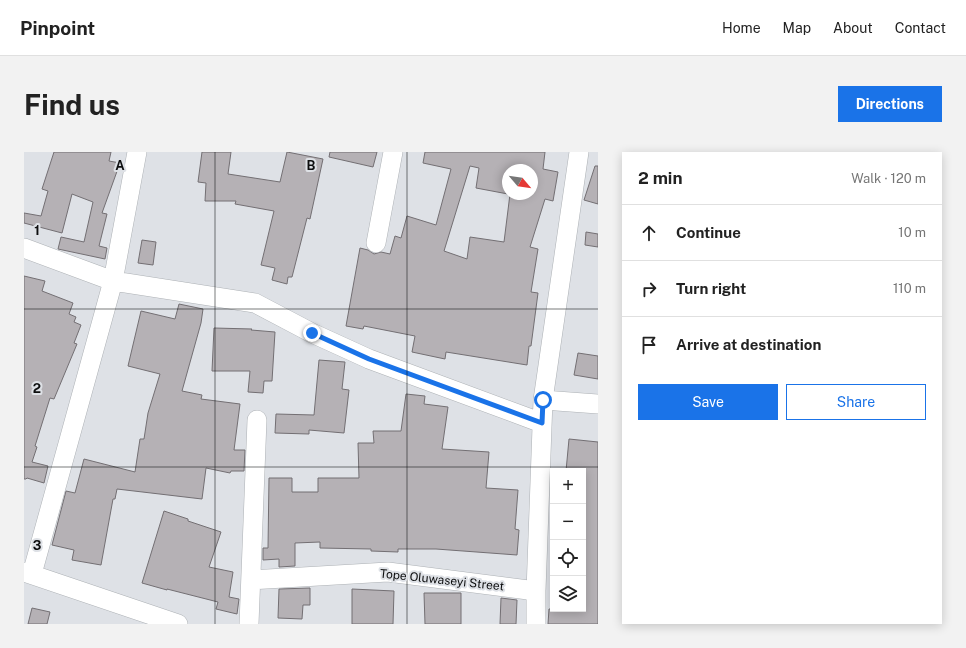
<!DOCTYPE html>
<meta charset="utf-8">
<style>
:root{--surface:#fff;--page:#f2f2f2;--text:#222;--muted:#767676;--line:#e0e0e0;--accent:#1a73e8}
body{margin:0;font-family:"Public Sans",sans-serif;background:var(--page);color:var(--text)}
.controls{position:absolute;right:12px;bottom:12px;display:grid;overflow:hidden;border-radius:0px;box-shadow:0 2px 10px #0003}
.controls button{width:36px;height:36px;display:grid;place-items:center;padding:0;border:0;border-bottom:1px solid var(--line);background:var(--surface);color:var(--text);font:20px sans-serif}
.compass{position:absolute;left:478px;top:12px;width:36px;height:36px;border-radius:50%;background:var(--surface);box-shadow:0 2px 10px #0003;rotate:119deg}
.stop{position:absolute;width:12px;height:12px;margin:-9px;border:3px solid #1a73e8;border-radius:50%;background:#fff}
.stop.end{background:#1a73e8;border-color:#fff;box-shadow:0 1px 4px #0008}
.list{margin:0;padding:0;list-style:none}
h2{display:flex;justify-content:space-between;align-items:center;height:52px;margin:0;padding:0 16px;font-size:17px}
h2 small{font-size:13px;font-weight:400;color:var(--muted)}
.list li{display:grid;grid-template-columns:26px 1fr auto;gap:12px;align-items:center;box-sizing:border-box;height:56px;padding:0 16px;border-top:1px solid var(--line)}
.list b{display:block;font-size:15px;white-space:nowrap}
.list em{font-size:13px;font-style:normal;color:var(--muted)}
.actions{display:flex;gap:8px;padding:12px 16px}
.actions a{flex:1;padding:9px 0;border:1px solid var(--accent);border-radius:0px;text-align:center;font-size:14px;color:var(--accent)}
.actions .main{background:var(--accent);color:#fff}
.icon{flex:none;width:22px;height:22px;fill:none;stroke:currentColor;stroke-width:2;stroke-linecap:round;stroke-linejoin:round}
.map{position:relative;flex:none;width:574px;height:472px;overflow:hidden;border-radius:0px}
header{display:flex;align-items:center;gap:24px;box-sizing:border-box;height:56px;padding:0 20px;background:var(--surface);border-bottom:1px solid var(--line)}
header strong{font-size:19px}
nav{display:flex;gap:22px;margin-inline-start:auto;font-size:14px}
.intro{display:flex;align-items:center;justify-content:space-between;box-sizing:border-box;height:96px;padding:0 24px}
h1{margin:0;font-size:28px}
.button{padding:10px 18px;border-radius:0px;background:var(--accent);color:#fff;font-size:14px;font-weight:700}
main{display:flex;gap:24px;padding:0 24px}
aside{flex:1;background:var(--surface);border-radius:0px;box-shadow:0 2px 10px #0003}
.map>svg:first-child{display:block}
.building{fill:#b5b1b5;stroke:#736f73;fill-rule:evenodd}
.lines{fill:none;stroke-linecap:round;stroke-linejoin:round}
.minor-casing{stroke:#adb1b5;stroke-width:20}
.minor{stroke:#fff;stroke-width:19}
.route{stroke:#1a73e8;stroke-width:5}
.grid{fill:none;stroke:#0d0e0f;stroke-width:1;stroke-opacity:0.55}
.labels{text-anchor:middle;stroke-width:4;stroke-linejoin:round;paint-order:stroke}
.street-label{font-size:12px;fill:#0d0e0f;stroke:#dee1e6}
.grid-label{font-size:13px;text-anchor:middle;font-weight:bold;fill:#0d0e0f;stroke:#dee1e6;stroke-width:4;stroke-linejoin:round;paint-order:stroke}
</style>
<header>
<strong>Pinpoint</strong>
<nav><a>Home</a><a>Map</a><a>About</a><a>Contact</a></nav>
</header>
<div class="intro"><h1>Find us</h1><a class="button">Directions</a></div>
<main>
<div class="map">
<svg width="574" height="472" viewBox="0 0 574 472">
<rect width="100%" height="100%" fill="#dee1e6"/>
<path class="building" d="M30 0H87L85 9 96 11 78 61 83 62 75 94 83 96 81 107 34 97 37 85 60 90 69 50 48 42 38 81 0 71V61L17 64 24 39 18 37Z
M178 0H207L204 22 256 30 263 0 299 7 286 67 283 66 268 125H264L263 132 248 128 251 116 237 113 250 59 211 52 212 49H181L182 31 174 30Z
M306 0H353L349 15 305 5Z
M401 0H521L519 17 534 20 529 49 521 47 506 95 514 97 507 140 514 141 507 194H505L503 213 422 200 421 207 388 200 391 184 340 174 339 177 322 174 336 96 344 98 350 102 357 100 366 102 371 84 377 86 383 64 412 73 427 17 399 11ZM446 14 455 16 452 36 484 42V18H508V42H486L480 90 446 85 443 107 420 99Z
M571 14H574V52L560 48Z
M562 80 574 82V95L561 93Z
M118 88 132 90 129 113 114 111Z
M0 124 21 129 18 139 49 151 45 162 52 165 50 170 57 173 50 191 53 192 30 247 26 246 11 294 13 295 8 310 24 314 20 331 3 326 2 327H0Z
M155 152 179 157 177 171 158 239 178 243 177 247 216 252 210 298H221L220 319H207L206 321 182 316 178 347 93 337 91 347H89L77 413 48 408 50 398 28 393 42 339 51 341 60 307 111 320 116 287H120L124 261 136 222 104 214 117 159 151 167Z
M190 176 228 177 227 178 251 180 248 229H240L239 241 224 240 226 219H188Z
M554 201 574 204V227L550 223Z
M295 208 321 210 318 237 325 238 320 281 285 278V282L251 281 252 262 290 263Z
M382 242 401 244 400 252 424 255 418 297 465 300 462 336 494 338 491 377 495 378 493 403 412 397H374V400L347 399V397L296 396V390L271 391V414L255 415V407L239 408V396H244L245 326H268V340H294V326H335L334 291H350L349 279H377Z
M545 287 574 290V472H524L525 457H559V319H542Z
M140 359 164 367V369L197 380 185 415 209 420 205 445 215 447 213 462 192 457 194 450 143 437V438L118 431Z
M286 436V453H279L278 467 254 466 255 437Z
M328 437 370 439 369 472H328Z
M400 441H437V472H401Z
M477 446 493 448 492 472H476Z
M8 456 26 460 23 472H4Z"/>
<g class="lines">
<defs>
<path id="minor" d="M352 91 369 0
M0 96 89 129 231 151 288 181 345 207 518 271
M519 248 574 252
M0 420 154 472
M8 422 89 129 113 0
M227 428 364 420 512 439
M225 472 233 268
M512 472V439L519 248 555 0"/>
</defs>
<use href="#minor" class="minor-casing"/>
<use href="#minor" class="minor"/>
</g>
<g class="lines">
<path class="route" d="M288 181 345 207 518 271 519 248"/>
</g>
<path class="grid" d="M191 0V472M383 0V472M0 157H574M0 315H574"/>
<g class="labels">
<g class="street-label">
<text transform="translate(418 428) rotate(6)" y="4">Tope Oluwaseyi Street</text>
</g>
</g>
<g class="grid-label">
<text x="96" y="18">A</text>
<text x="287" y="18">B</text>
<text x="13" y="83">1</text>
<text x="13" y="241">2</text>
<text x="13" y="398">3</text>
</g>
</svg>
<div class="controls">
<button>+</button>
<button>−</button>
<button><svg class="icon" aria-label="locate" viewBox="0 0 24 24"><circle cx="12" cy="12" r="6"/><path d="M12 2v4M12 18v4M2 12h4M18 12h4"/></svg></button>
<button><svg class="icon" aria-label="layers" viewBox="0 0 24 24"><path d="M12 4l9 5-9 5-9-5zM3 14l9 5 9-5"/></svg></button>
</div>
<svg class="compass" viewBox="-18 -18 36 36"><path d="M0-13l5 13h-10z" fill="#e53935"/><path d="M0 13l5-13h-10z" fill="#767676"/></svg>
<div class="stop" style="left:519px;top:248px"></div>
<div class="stop end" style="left:288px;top:181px"></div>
</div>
<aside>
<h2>2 min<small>Walk · 120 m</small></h2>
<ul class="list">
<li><svg class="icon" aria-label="ahead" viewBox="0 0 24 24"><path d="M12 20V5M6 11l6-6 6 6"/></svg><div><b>Continue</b></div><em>10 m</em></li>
<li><svg class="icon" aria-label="right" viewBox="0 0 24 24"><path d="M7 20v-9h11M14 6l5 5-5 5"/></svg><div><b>Turn right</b></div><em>110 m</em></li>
<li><svg class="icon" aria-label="arrive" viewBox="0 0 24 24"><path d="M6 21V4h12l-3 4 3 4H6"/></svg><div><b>Arrive at destination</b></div></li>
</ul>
<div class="actions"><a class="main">Save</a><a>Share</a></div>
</aside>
</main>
